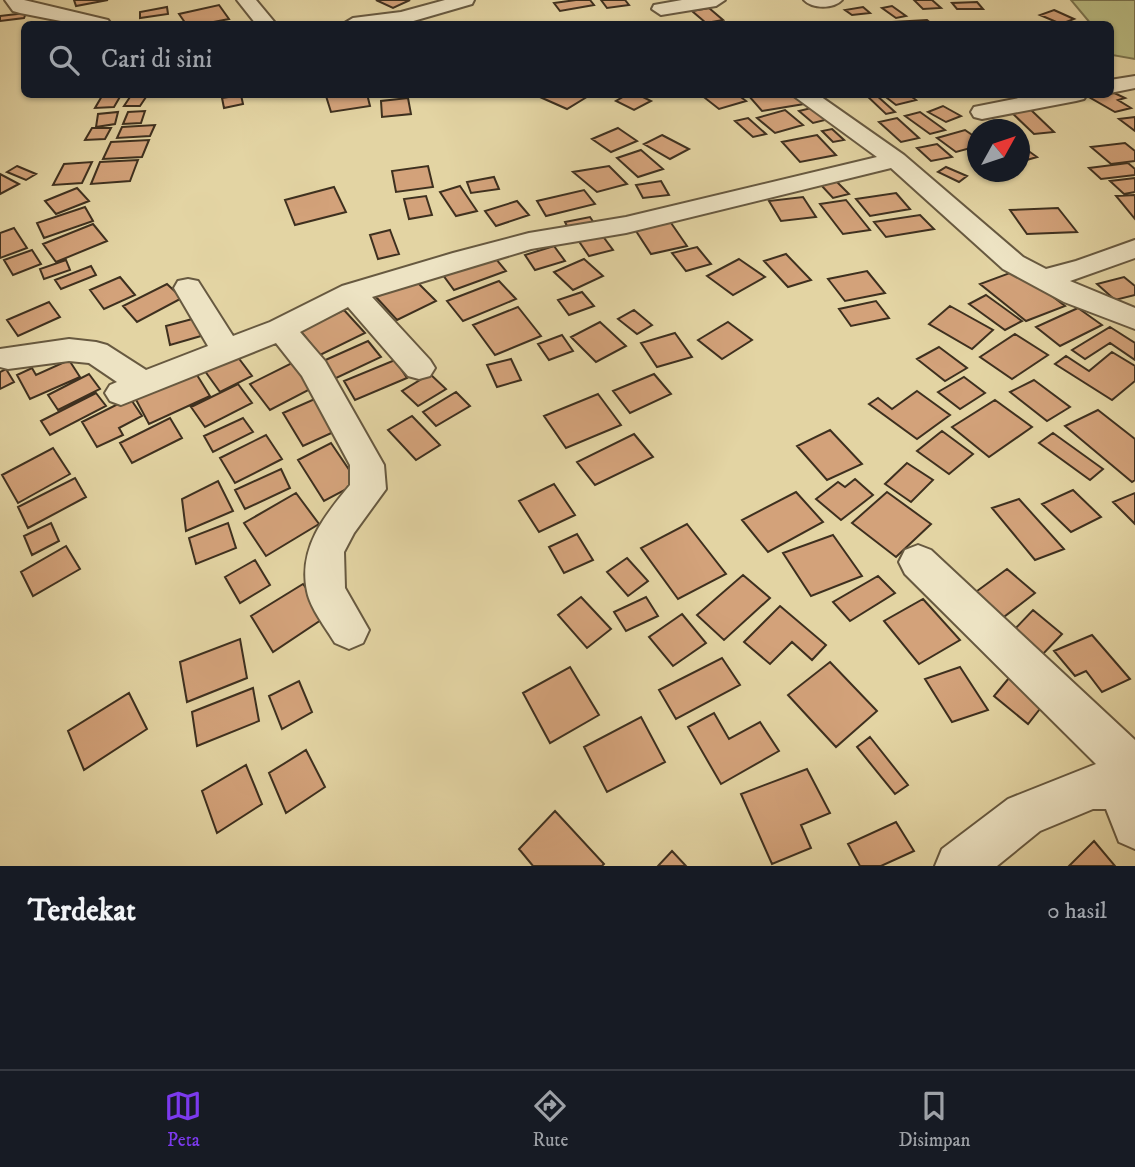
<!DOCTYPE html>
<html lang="id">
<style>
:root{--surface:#171b24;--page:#242831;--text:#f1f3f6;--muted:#9ea1a6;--line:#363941;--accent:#7c3aed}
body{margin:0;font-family:"IM FELL DW Pica",serif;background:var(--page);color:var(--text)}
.compass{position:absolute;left:967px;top:119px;width:63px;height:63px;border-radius:50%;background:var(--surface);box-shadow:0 2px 5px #0004;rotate:50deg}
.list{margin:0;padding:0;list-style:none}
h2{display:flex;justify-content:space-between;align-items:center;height:91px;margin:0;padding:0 28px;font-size:30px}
h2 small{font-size:23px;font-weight:400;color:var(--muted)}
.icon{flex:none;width:38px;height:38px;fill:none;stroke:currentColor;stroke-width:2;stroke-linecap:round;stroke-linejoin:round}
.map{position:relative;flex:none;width:1135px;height:866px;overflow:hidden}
.search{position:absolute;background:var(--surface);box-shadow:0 2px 5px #0004;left:21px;right:21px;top:21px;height:77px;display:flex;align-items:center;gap:18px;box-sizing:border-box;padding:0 24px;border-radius:10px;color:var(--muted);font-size:26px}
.sheet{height:203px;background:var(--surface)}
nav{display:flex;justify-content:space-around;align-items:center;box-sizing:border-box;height:98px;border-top:2px solid var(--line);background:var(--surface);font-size:19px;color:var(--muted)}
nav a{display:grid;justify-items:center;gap:4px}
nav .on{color:var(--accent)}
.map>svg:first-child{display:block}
.green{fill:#b9bb82;stroke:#7c7650;stroke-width:2}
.building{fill:#d3a27a;stroke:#3e301f;stroke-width:2}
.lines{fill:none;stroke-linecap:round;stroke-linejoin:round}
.minor-casing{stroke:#675940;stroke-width:4}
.minor{fill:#ede3c3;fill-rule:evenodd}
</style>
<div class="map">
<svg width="1135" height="866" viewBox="0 0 1135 866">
<rect width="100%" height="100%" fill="#e3d4a3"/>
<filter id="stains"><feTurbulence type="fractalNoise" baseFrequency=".00286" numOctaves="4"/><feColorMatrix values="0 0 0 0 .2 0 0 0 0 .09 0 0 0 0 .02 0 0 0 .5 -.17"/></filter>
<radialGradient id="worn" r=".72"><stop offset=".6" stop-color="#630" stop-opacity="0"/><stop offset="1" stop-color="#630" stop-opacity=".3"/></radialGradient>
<path class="green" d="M1071 0H1135V59L1112 55 1110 24H1091Z"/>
<path class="building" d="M74 0H108L76 6Z
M376 0H410L393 8Z
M576 0H590L594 5 560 11 554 3Z
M601 0H625L629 5 607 8Z
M914 0H932L941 8 923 9Z
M977 2 983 9H957L952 3Z
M219 5 229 19 203 24H186L179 14Z
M892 6 906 16 896 18 882 8Z
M167 7 168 14 140 18V12Z
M863 7 870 13 852 15 845 10Z
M709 8 723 20 706 23 692 11Z
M1054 10 1074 19 1061 24 1040 15Z
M26 13 24 18 0 21V16Z
M927 20 932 24 892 22Z
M1110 91 1125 98 1118 100 1131 108 1115 112 1089 97 1110 94Z
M338 94H367L370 106 331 112 326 96Z
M545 94H590V95L567 109 540 97Z
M628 94H637L651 101 634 110 616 101Z
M700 94H737L746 101 719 109Z
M795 94 804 104 762 111 748 95Z
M865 94H875L895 112 886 114Z
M882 94H908L916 100 896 105Z
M121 95 114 107 95 108 102 96Z
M241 95 243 104 224 108 222 98Z
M130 97H146L140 106H124Z
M408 98 411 114 382 117 381 101Z
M943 106 961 116 946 122 928 112Z
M815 107 829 119 813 123 799 111Z
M1030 109 1054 132 1034 134 1010 111Z
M785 110 803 125 775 133 757 118Z
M145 111 141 123 123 124 128 112Z
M118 112 115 124 96 127 98 114Z
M920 112 945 130 930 134 905 116Z
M1135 117V131L1119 119Z
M748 118 766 134 753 137 735 121Z
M897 118 919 138 901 142 879 122Z
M155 125 150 136 117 138 122 127Z
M92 128H111L105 139 85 140Z
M618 128 637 141 611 152 592 139Z
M832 129 844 140 833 142 822 131Z
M965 130 978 139V146L956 152 937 138Z
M662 135 689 149 670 159 644 144Z
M817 135 836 155 800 162 782 142Z
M149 140 142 157 103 159 111 142Z
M1125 143 1135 151V161L1111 164 1091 147Z
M937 144 952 157 931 161 917 148Z
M1020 145 1037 157 1020 162Z
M641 150 663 169 638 177 617 158Z
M138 160 130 181 91 184 100 162Z
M92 162 82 183 53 185 64 164Z
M1128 163 1135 169V175L1101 179 1089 168Z
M17 166 36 174 26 180 7 172Z
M428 166 433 187 396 192 392 171Z
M609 166 627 184 597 192 573 172Z
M946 167 967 176 959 182 938 172Z
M0 174 19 184 0 194Z
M494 177 499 189 471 193 467 182Z
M1135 178V192L1124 194 1110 181Z
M661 181 669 195 643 198 636 185Z
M836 181 849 194 833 198 821 185Z
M460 186 477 211 456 216 440 192Z
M334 187 346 212 295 225 285 200Z
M77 188 89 201 56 214 45 201Z
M584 190 595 204 546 216 537 201Z
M896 193 910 209 870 216 856 199Z
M1135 195V219L1116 196Z
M426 196 432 215 409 219 404 199Z
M803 197 816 217 781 221 769 201Z
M846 200 870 230 843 234 820 204Z
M517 201 529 215 496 226 485 211Z
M85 207 93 221 44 238 37 223Z
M1058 208 1077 232 1027 234 1010 210Z
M920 215 934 229 886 237 874 222Z
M590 217 596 226 570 232 565 222Z
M669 220 687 246 651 254 634 228Z
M93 224 107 241 56 262 43 244Z
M14 228 27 248 0 258V233Z
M390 230 399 254 378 259 370 235Z
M599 231 613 250 589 256 576 237Z
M554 246 565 261 535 270 525 255Z
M697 247 711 264 686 271 672 253Z
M32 250 41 264 13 275 4 260Z
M491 253 506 271 454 290 440 271Z
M786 254 811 280 788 287 764 261Z
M584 259 603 276 573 290 554 272Z
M739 259 765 277 733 295 707 276Z
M66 260 70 270 44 279 40 269Z
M91 266 96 275 61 289 55 280Z
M1018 270 1065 306 1026 321 980 284Z
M867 271 885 293 845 301 828 279Z
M120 277 135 295 104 309 90 290Z
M1124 277 1135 286V295L1115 300 1097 284Z
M414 279 436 301 397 320 376 297Z
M499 281 516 299 463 321 447 301Z
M167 284 182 298 137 322 123 306Z
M582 292 594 306 569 315 558 300Z
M986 295 1022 321 1005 330 969 304Z
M876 301 889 318 851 326 839 309Z
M49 302 60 317 18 336 7 320Z
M950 306 993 330 972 349 929 324Z
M518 307 541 336 495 355 473 325Z
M1078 308 1102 325 1060 346 1036 327Z
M344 310 365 333 320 355 300 330Z
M634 310 652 325 637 334 618 319Z
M196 318 201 336 170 345 166 326Z
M600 322 626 346 596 362 571 337Z
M728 322 752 340 722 359 698 340Z
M1110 327 1135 343V360L1110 343 1085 359 1072 350Z
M675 333 692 357 657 367 641 343Z
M1015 334 1048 355 1012 379 980 357Z
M562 335 573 351 549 360 538 344Z
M368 341 381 357 334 379 321 362Z
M939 347 967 368 945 381 917 359Z
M234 352 252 376 220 392 202 367Z
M1112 352 1135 366V381L1112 400 1055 364 1066 356 1089 371Z
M300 359 320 384 270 410 250 384Z
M511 359 521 380 497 387 487 365Z
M69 360 80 377 30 399 17 375 32 368 36 375Z
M395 360 407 378 355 400 344 381Z
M192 367 210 396 149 424 133 394Z
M6 369 14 382 0 389V372Z
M89 374 100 389 58 410 48 395Z
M430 374 446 389 418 406 402 391Z
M654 374 671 394 630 413 613 391Z
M964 377 985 393 960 409 938 392Z
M1034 380 1070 407 1047 421 1010 392Z
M238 384 252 403 205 427 191 407Z
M917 391 950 415 917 439 869 404 878 398 892 409Z
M456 392 470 406 436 426 423 412Z
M96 393 106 406 50 435 41 421Z
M598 394 621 425 566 448 544 416Z
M130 398 142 416 119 428 123 435 97 447 82 422Z
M317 398 338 430 303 446 283 413Z
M995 400 1032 427 989 457 952 427Z
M1098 410 1135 439V480L1132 482 1065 426Z
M412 416 440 445 416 460 388 430Z
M170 418 182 438 132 463 120 443Z
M243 418 253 432 213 452 204 436Z
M830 430 862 464 827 480 797 446Z
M942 431 973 454 949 474 917 451Z
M1053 433 1103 469 1090 480 1039 443Z
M634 434 653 457 595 485 577 462Z
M266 435 282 459 235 483 220 458Z
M331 443 358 483 324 501 298 460Z
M53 448 70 474 18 503 2 475Z
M907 463 933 480 911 502 885 484Z
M281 469 290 488 245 509 235 490Z
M75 478 86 497 28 528 18 507Z
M855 479 873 495 841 520 816 499 838 482 845 487Z
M218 481 233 511 186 531 182 499Z
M554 484 575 515 539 532 519 501Z
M1073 490 1101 517 1071 532 1042 504Z
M796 492 823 522 768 552 742 520Z
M887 492 931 524 896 557 852 523Z
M296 493 319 524 266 556 244 523Z
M1135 493V524L1113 502Z
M1019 499 1064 549 1035 560 992 508Z
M51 523 59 541 32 555 24 536Z
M228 523 236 548 196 564 189 538Z
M687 524 726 574 678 599 641 548Z
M577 534 593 560 564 573 549 547Z
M833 535 862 576 811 596 783 553Z
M66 546 80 569 33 596 21 572Z
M627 558 648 581 628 596 607 572Z
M255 560 270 585 240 603 225 577Z
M1007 569 1035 593 1000 620 973 594Z
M743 575 770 598 724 640 697 615Z
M878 576 895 593 850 621 833 602Z
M303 584 327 616 273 652 251 616Z
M581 597 611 629 587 648 558 615Z
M646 597 658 616 626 631 614 612Z
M923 599 960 640 919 664 884 621Z
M780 606 826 645 812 660 792 642 770 664 744 642Z
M1033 610 1062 634 1043 654 1014 630Z
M682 614 706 643 673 666 649 637Z
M1092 635 1130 679 1102 692 1086 671 1075 676 1054 651Z
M240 639 247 678 187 702 180 662Z
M722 658 740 685 676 719 659 690Z
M830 662 877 711 836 747 788 695Z
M570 667 599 715 550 743 523 693Z
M960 667 988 710 952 722 925 679Z
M1009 678 1043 705 1028 724 994 696Z
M299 681 312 712 282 729 269 696Z
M253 688 259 721 197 746 192 712Z
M129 693 147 729 84 770 68 731Z
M714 713 729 739 760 722 779 751 721 784 688 727Z
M641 717 665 762 607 792 584 747Z
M870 737 908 785 895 794 857 747Z
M306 750 325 787 286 813 269 773Z
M246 765 262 804 217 833 202 791Z
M807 769 830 813 801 825 811 848 772 864 741 794Z
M555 811 604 864 602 866H533L519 849Z
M896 822 914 851 881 866H860L848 844Z
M1094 841 1115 866H1069Z
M672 851 686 866H658Z"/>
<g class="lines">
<defs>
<path id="minor" d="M5 0H24L108 20 111 24H76L20 13 13 11Z
M237 0H256L276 24H256Z
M445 0H474L472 4 403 24H343L353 18 401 12Z
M682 0H725L716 6 661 15 652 9 654 5Z
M804 0H842C834 9 812 9 804 0Z
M1135 76V88L1110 93V80Z
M791 94H817L904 155 1023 257 1046 269 1076 261 1135 240V258L1070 281 1135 308V329L1064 302 1003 269 891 168 626 233 531 249 372 297 430 360 435 368 430 376 419 379 408 376 348 307 300 332 325 361 384 465 386 489 354 533 344 552 345 588 369 630 363 643 349 649 335 643C326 628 310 608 307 591 298 548 325 515 350 485V465L302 376 276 343 121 405 110 401 105 393 110 385 117 382 89 363 69 361 8 369 0 367V349L69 339 96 342 107 345 146 370 208 346 174 288 178 281 188 279 198 281 233 336 270 322 342 286 453 253 529 233 626 217 877 157Z
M1039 94H1087L1084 99 1076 101 982 119 974 117 971 112 974 107Z
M918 545 931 550 1135 740V849L1119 842 1106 809H1093L1040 831 997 866H935L942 849 1008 799 1096 764 905 574 899 562 905 550Z"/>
</defs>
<use href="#minor" class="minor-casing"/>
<use href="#minor" class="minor"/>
</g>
<rect width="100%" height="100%" filter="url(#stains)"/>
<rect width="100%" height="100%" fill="url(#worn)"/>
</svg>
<svg class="compass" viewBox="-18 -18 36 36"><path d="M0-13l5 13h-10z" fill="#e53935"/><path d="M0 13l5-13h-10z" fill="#9ea1a6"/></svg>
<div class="search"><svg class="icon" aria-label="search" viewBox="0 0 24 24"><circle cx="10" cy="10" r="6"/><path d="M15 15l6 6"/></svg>Cari di sini</div>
</div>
<section class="sheet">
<h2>Terdekat<small>0 hasil</small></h2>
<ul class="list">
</ul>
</section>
<nav>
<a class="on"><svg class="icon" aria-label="map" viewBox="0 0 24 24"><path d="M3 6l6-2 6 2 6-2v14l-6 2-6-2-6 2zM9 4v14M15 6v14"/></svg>Peta</a>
<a><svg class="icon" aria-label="directions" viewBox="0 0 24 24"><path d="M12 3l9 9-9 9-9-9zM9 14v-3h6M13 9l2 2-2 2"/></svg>Rute</a>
<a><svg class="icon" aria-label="saved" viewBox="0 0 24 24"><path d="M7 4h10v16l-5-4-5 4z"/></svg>Disimpan</a>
</nav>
